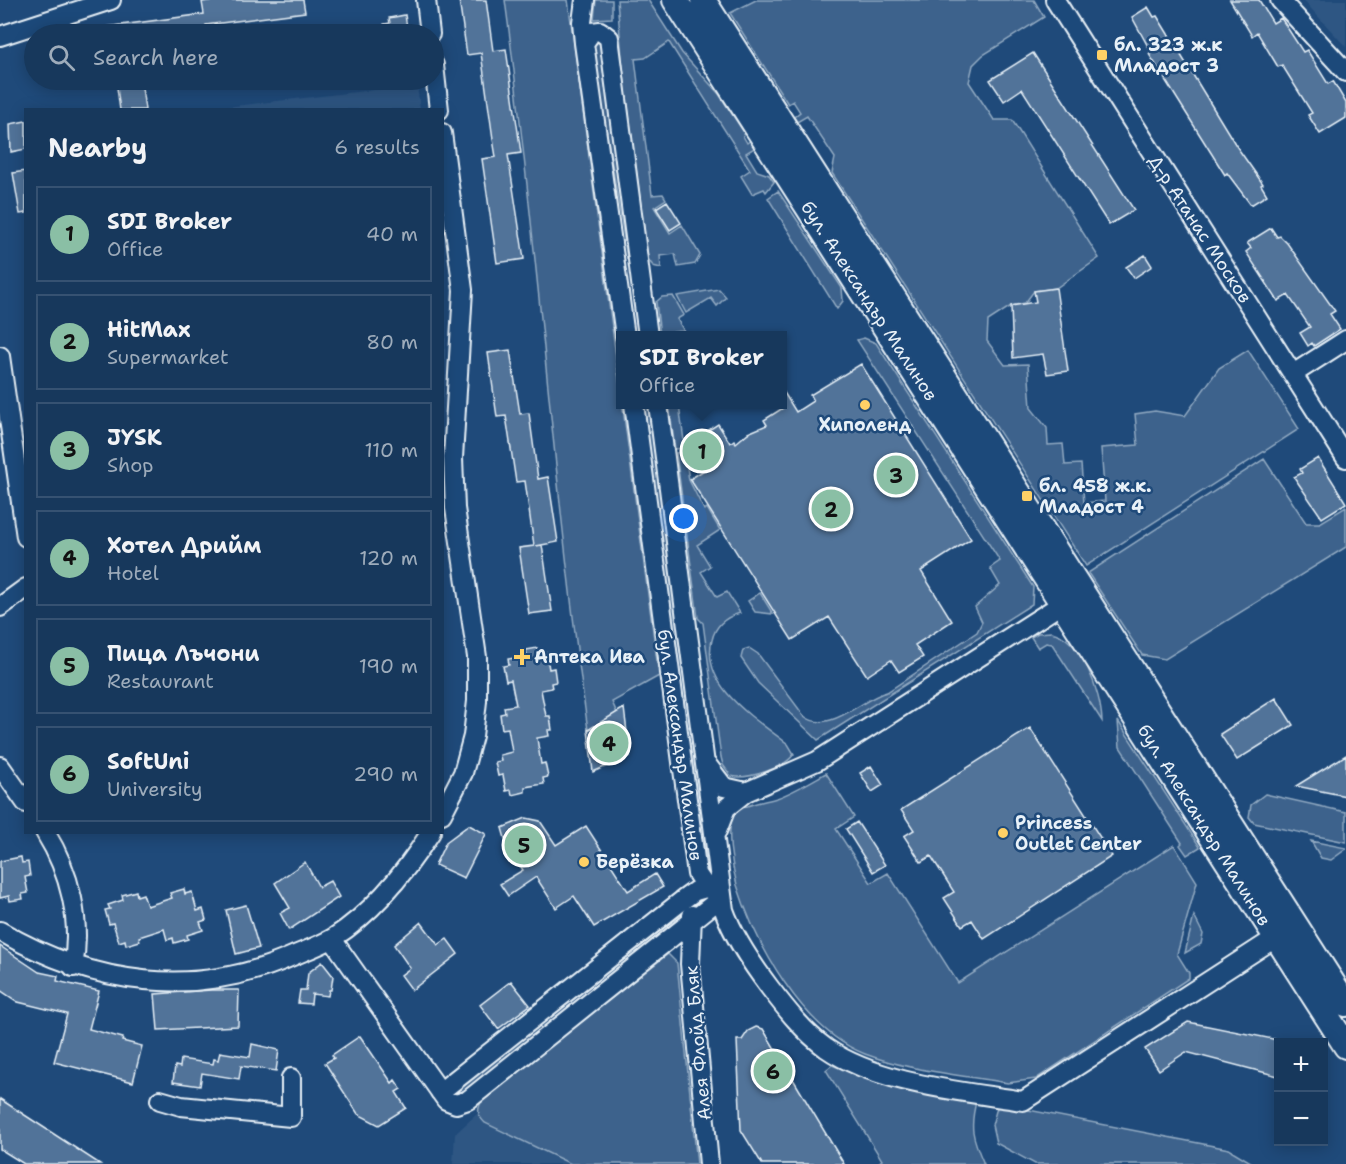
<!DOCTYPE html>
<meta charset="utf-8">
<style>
:root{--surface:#17385c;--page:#244365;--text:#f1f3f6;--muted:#9eacbb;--line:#365272;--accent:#8abfa5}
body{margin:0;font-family:"Shantell Sans",sans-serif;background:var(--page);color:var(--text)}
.controls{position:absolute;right:18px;bottom:18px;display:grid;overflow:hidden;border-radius:0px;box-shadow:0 3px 15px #0003}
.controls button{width:54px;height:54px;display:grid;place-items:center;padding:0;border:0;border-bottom:2px solid var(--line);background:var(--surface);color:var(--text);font:30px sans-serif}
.you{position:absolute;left:684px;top:519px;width:21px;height:21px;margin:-15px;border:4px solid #fff;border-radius:50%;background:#1a73e8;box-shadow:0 0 0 9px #1a73e833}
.badge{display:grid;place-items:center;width:39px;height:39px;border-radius:50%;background:var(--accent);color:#111;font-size:20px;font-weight:700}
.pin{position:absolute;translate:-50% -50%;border:3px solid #fff;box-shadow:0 2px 6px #0006}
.popup{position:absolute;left:616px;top:331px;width:171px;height:78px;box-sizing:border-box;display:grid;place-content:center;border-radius:0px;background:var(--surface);filter:drop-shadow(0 2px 4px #0005);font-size:20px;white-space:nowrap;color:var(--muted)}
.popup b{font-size:22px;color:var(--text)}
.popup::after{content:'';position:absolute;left:50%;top:100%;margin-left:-12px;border:12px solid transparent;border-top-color:var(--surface)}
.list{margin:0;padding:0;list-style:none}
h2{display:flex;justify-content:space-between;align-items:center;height:78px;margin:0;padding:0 24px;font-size:26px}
h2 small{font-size:20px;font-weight:400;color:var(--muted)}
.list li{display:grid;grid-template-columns:39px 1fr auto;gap:18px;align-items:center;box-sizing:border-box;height:96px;margin:0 12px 12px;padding:0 12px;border:2px solid var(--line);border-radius:0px}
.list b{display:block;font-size:22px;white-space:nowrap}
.list p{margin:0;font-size:20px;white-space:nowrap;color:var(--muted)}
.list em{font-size:20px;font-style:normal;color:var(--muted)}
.icon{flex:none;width:33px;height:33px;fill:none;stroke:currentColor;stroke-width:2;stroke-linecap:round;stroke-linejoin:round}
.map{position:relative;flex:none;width:1346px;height:1164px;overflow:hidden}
.search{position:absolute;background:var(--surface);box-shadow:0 3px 15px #0003;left:24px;top:24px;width:420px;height:66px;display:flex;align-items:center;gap:15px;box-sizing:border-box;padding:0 21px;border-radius:33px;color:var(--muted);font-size:22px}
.panel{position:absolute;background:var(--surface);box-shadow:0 3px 15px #0003;left:24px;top:108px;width:420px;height:726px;border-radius:0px}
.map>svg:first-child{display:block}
.built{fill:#2e5683}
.green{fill:#3c628c;stroke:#92aac2;stroke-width:1.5}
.building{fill:#517399;stroke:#e8f1f8;stroke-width:1.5}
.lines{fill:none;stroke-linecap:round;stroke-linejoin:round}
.minor-casing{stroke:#e8f1f8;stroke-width:22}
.major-casing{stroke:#e8f1f8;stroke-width:28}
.minor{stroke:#1f4a7a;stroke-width:18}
.major{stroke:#1f4a7a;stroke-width:24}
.poi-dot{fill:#ffd166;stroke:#1f4a7a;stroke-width:2}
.labels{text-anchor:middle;stroke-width:5;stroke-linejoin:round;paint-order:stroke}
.poi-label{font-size:18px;font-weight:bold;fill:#e8f1f8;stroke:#1f4a7a;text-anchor:start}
.street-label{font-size:18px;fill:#e8f1f8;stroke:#1f4a7a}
</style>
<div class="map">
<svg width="1346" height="1164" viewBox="0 0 1346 1164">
<rect width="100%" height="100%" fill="#1f4a7a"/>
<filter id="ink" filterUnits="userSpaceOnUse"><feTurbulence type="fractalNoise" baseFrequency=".0167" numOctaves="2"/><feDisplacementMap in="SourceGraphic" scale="12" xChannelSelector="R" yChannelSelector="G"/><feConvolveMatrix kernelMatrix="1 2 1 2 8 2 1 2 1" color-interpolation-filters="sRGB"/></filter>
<g filter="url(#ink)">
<path class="built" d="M1303 0H1346V47Z
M417 85 420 109H208Z
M443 319H446L443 453 442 319Z
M478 1113 571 1164H453L455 1134Z"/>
<path class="green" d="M505 0H568L659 676 612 702 617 713 588 730C553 487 538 243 505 0Z
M596 0H612V18L594 19Z
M617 0H648L682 53 719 94 745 134 743 136 747 143 751 140 756 147 746 153 757 171 769 175 774 182 766 192 764 189 752 194 741 176 750 170 669 42 645 58 635 59 652 195 663 194 666 199 654 207 670 233 682 225 700 255 695 264 678 267 675 254 660 256 661 268 653 266 648 259 623 69Z
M756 0H1034L1044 17 983 55 973 65 969 82 994 120H1012L1099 258 1056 288 1034 291 1025 303 1011 306 988 321 987 341 1005 365 1028 364 1031 408 1047 428 1048 445 1063 444 1065 465 1081 464 1084 503 1105 501 1101 448 1138 445 1135 414 1155 411 1185 416 1219 368 1248 350 1299 429 1086 566 832 173 835 158 807 116 797 122 794 117 800 112 793 101 788 104 730 13Z
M600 40 630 258 627 259C617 186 602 114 593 41Z
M778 191 842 288 843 301 837 309 768 198Z
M719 289 726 297 717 306 711 298 686 313 677 296Z
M673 296 684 315 677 319 684 331 671 332 672 335H660L656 302 662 297Z
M864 338 876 343 1033 587 1032 604 818 740 758 683 741 658 743 650 749 648 758 654 804 716C829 736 862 698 887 692L977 632 982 622 975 607 1000 585 990 568 1000 561 857 340Z
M642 405H649L693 724 689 727 685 725Z
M669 405H679L685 448 675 449Z
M690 451 696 461 687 467 689 480 704 510 707 508 720 530 697 545 710 566 701 572 717 597 727 592 740 613C726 617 715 626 712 640 700 687 757 720 788 744L794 754C785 768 747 780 731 776L723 765 721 757 703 623 698 618 676 453Z
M1264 459 1306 523H1320L1346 507V547L1165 659 1142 655 1088 573Z
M760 593 773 614 755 612 748 601Z
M1051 632C1082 638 1101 693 1102 721L1052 644 1046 643 1038 648 1031 637 1038 633Z
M1118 721 1200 847 1187 855 1180 845 1182 843 1120 747Z
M694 742 711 866 707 868H705L687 745Z
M826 773 854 817 836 829 871 883 888 873 958 983 1174 845 1197 882 1177 954 1189 973V978L1036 1079 1008 1083C961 1075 910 1071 865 1054 803 1030 756 945 737 885 733 870 724 825 735 814 744 804 764 802 777 798 794 792 810 782 826 773Z
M1265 794 1346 812V842L1254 823 1249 817 1251 805Z
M1311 841 1346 848V849L1331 860 1321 858Z
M678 914 680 921 460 1096 453 1094Z
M1194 916 1203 934 1201 944 1185 953Z
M668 954 677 963 697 1164H571L485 1123C477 1115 477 1110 482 1100Z
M832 1065 877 1083 977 1098C969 1127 972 1137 984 1164H877L882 1160 826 1070Z
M998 1104 1229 1149 1254 1164H1035L996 1143 992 1125Z"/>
<path class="building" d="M215 0H303L305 12 206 25 207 34H98V28L204 14 202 2Z
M459 0H486L493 51 506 49 521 153 508 155 524 259 497 263 482 159 496 157 493 139 481 53 467 55Z
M1230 0H1259L1273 23 1281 18 1303 52 1307 50 1328 84 1333 81 1346 103V118L1320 134 1308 115 1312 113 1282 65 1278 67 1257 32 1252 36Z
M1148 7 1154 17 1157 16 1237 147 1263 184 1261 185 1267 195 1251 205 1227 173 1225 175 1149 54 1151 52 1132 17Z
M405 15 408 34H385L384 24 390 23 389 18Z
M1033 53 1134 210 1109 225 1022 89 1004 101 990 80Z
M116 80H141L145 110H120Z
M26 121V149L11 152 10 124Z
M26 171V213L20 214 13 173Z
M667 201 681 223 670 230 656 208Z
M1271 228 1277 237 1280 236 1287 243 1335 311 1330 314 1340 329 1314 346 1312 343 1308 346 1300 333 1310 327 1288 295 1278 301 1246 252 1251 248 1247 243Z
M1145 255 1152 266 1134 278 1126 267Z
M1056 288 1068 371 1047 374 1043 354 1013 358 1011 306 1036 302 1034 291Z
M510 350 520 414 529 413 538 479 548 477 558 542 536 546 542 545 552 611 529 614 519 548 534 546 525 481 516 482 506 416 497 417 488 353Z
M861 364 971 539 921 571 952 621 915 645 923 657 899 672 891 660 867 676 829 617 792 640 690 479 709 467 692 441 718 424 730 443 734 440 736 443 748 433 767 425 764 420 783 408V391L796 412 813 401 810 395Z
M1318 458 1346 503 1322 518 1294 477 1302 473 1300 469Z
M537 648 538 654 546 652 549 669 554 668 556 682 551 683 552 688 541 690 546 716H550L552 730H548L549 736 537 738 541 764 545 763 548 777 543 778 544 784 525 787V792L512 795 511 790 506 791 503 775 498 776 495 762 501 761 500 755 512 752 508 728 502 729 500 714 505 713 504 707 516 705 511 680 506 681 503 666 509 665 508 659 527 656 526 650Z
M1276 698 1293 725 1237 760 1220 734Z
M624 708 630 756 593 772 588 730Z
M1030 728 1112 856 984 939 972 920 962 926 944 898 954 892 931 856 921 862 904 836 914 830 901 810Z
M1346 755V796L1296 786Z
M871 766 883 785 872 792 860 773Z
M526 818 540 821 556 845 586 826 628 891 655 874 663 887 594 927 574 896 556 908 536 877 508 896 500 884 523 870 506 842 502 828Z
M857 822 885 865 873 872 846 829Z
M469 825 486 834 464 878 435 865 446 842Z
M21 857 22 863 28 862 30 876 25 877 28 893 22 894 23 899 10 901 9 896 0 898V861Z
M305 862 319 887 330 881 339 897 289 930 280 913 290 908 275 883Z
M184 889 185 894 192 892 197 911 203 909 206 920 200 922 203 930 187 935 188 939 174 943 173 938 167 940 164 929 139 937 140 941 126 945 125 940 119 942 113 923 109 924 105 910 110 909 108 905 123 900 122 895 136 891 137 896 143 894 147 906 172 898 170 893Z
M246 905 259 948 236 954 226 910Z
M421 922 438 945 447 939 458 954 412 990 401 975 410 968 394 945Z
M0 946 39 972 58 976 57 981 99 991 89 1029 123 1038 122 1041 142 1046 133 1082 54 1062 67 1014 18 1002 0 990Z
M322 962 333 976 331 990H329L328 996 312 994 311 1004 298 1003 300 990H306L308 973Z
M511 981 530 1005 498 1029 480 1005Z
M211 990H239L238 1026 158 1030 155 994Z
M1188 1022 1278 1040V1076L1186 1052 1159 1070 1145 1049Z
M756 1027 763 1029 844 1164H762L741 1130 737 1040H742L748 1031Z
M360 1036 392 1083 395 1080 401 1089 396 1092 406 1108 379 1125 358 1114 325 1063 334 1058 332 1055Z
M252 1044 279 1050 276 1071 241 1066 239 1079 202 1073 200 1086 173 1082 175 1066 180 1067 181 1059 213 1064 214 1059 218 1060 220 1052 250 1057Z
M0 1099 100 1164H24L0 1149Z"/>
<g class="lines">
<defs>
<path id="minor" d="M426 0 430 34
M585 0 582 22 584 43 625 336
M1055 0 1346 458
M1280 0 1346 72
M0 36 111 0
M584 43 592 32 600 31 609 38 648 336
M434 65 439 110
M442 133 463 290 453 458 455 508 477 657V701L473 736 463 773 442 814
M0 356 26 537
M1293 374 1346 340
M634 404 697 874 706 887 722 897
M658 404 724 910C734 938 752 964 770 988 786 1009 804 1032 826 1048 878 1084 961 1091 1023 1101L1286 931
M0 607 26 588
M0 766 26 803
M708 766 724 787 746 792
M717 831 726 808 746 792 817 761 1063 603 1069 594
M45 832C70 872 82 921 73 967
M692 915 690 964 709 1164
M0 931C92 985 196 1000 295 955 307 950 321 945 333 938 374 912 405 873 431 832
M332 939 446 1100 456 1104 468 1100 722 897
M440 1092 684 899 695 891 716 885
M160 1100 181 1106 291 1117V1078"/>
<path id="major" d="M675 0 1346 1046
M703 0 1346 1004"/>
</defs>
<use href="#minor" class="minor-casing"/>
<use href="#major" class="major-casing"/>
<use href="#minor" class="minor"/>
<use href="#major" class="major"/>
</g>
</g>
<g class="poi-dot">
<rect x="1096" y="49" width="12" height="12" rx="3"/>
<circle cx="865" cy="405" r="6"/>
<rect x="1021" y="490" width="12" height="12" rx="3"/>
<path d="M519 648h6v6h6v6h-6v6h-6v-6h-6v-6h6z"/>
<circle cx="1003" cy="833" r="6"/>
<circle cx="584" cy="862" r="6"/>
</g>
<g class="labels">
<g class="poi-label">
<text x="1114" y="51">бл. 323 ж.к<tspan x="1114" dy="21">Младост 3</tspan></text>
<text x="865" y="431" text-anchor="middle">Хиполенд</text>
<text x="1039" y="492">бл. 458 ж.к.<tspan x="1039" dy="21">Младост 4</tspan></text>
<text x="534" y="663">Аптека Ива</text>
<text x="1015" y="829">Princess<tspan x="1015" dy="21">Outlet Center</tspan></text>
<text x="596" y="868">Берёзка</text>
</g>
<g class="street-label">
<text transform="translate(1200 229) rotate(57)" y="6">Д-р Атанас Москов</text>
<text transform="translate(869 301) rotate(57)" y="6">бул. Александър Малинов</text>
<text transform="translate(680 745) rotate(82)" y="6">бул. Александър Малинов</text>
<text transform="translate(1204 825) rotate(58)" y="6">бул. Александър Малинов</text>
<text transform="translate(698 1043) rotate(-95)" y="6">Алея Флойд Бляк</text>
</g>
</g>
</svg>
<div class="controls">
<button>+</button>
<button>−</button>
</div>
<div class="you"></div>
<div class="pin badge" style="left:702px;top:451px">1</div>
<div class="popup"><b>SDI Broker</b>Office</div>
<div class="pin badge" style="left:831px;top:509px">2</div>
<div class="pin badge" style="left:896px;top:475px">3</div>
<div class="pin badge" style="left:609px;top:743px">4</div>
<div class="pin badge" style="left:524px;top:845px">5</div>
<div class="pin badge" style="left:773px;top:1071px">6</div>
<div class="search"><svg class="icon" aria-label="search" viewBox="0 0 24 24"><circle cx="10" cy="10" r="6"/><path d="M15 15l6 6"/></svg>Search here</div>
<section class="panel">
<h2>Nearby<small>6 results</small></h2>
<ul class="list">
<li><span class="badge">1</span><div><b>SDI Broker</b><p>Office</p></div><em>40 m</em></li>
<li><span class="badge">2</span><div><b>HitMax</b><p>Supermarket</p></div><em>80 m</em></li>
<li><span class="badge">3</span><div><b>JYSK</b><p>Shop</p></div><em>110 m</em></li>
<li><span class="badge">4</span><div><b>Хотел Дрийм</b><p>Hotel</p></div><em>120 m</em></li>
<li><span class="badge">5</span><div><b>Пица Лъчони</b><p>Restaurant</p></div><em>190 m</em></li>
<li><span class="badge">6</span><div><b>SoftUni</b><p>University</p></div><em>290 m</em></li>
</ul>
</section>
</div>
